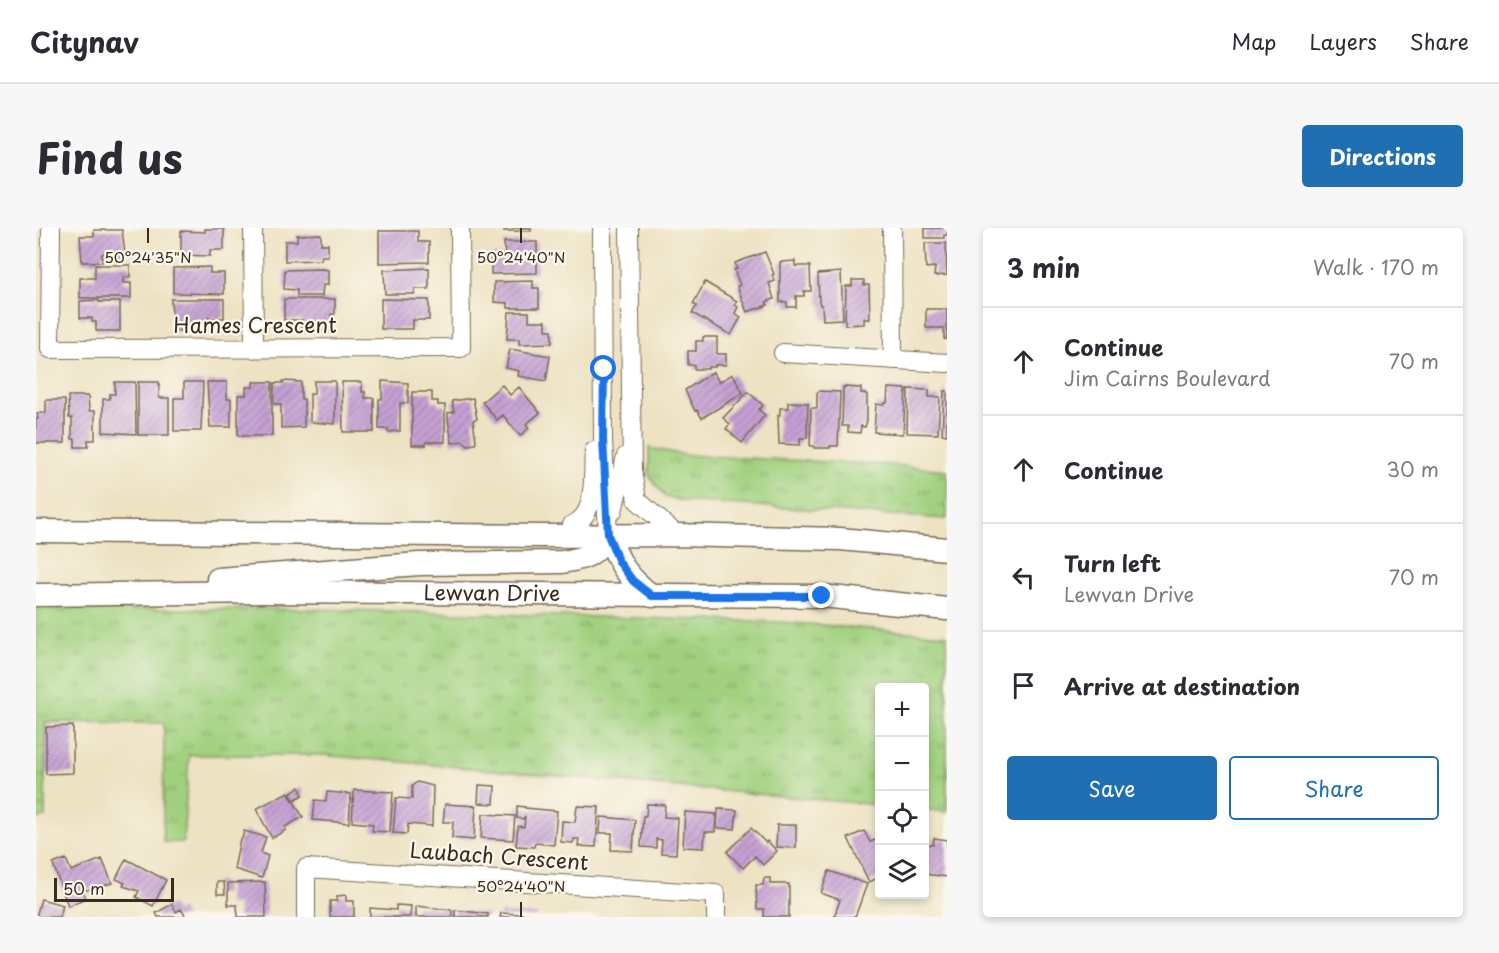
<!DOCTYPE html>
<meta charset="utf-8">
<style>
:root{--surface:#fff;--page:#f7f7f7;--text:#2b2b33;--muted:#7c7c81;--line:#e1e1e2;--accent:#1f6fb2}
body{margin:0;font-family:"Playpen Sans",sans-serif;background:var(--page);color:var(--text)}
.controls{position:absolute;right:18px;bottom:18px;display:grid;overflow:hidden;border-radius:6px;box-shadow:0 3px 9px #0003}
.controls button{width:54px;height:54px;display:grid;place-items:center;padding:0;border:0;border-bottom:2px solid var(--line);background:var(--surface);color:var(--text);font:30px sans-serif}
.scale{position:absolute;left:18px;bottom:15px;width:120px;box-sizing:border-box;padding-left:6px;border:3px solid #3b2a1e;border-top:0;font-size:16px;line-height:21px;white-space:nowrap;color:#3b2a1e;-webkit-text-stroke:4px #fbf7ec;paint-order:stroke}
.stop{position:absolute;width:18px;height:18px;margin:-14px;border:4px solid #1a73e8;border-radius:50%;background:#fff}
.stop.end{background:#1a73e8;border-color:#fff;box-shadow:0 2px 6px #0008}
.list{margin:0;padding:0;list-style:none}
h2{display:flex;justify-content:space-between;align-items:center;height:78px;margin:0;padding:0 24px;font-size:26px}
h2 small{font-size:20px;font-weight:400;color:var(--muted)}
.list li{display:grid;grid-template-columns:39px 1fr auto;gap:18px;align-items:center;box-sizing:border-box;height:108px;padding:0 24px;border-top:2px solid var(--line)}
.list b{display:block;font-size:22px;white-space:nowrap}
.list p{margin:0;font-size:20px;white-space:nowrap;color:var(--muted)}
.list em{font-size:20px;font-style:normal;color:var(--muted)}
.actions{display:flex;gap:12px;padding:18px 24px}
.actions a{flex:1;padding:14px 0;border:2px solid var(--accent);border-radius:6px;text-align:center;font-size:21px;color:var(--accent)}
.actions .main{background:var(--accent);color:#fff}
.icon{flex:none;width:33px;height:33px;fill:none;stroke:currentColor;stroke-width:2;stroke-linecap:round;stroke-linejoin:round}
.map{position:relative;flex:none;width:911px;height:689px;overflow:hidden;border-radius:6px}
header{display:flex;align-items:center;gap:36px;box-sizing:border-box;height:84px;padding:0 30px;background:var(--surface);border-bottom:2px solid var(--line)}
header strong{font-size:28px}
nav{display:flex;gap:33px;margin-inline-start:auto;font-size:21px}
.intro{display:flex;align-items:center;justify-content:space-between;box-sizing:border-box;height:144px;padding:0 36px}
h1{margin:0;font-size:42px}
.button{padding:15px 27px;border-radius:6px;background:var(--accent);color:#fff;font-size:21px;font-weight:700}
main{display:flex;gap:36px;padding:0 36px}
aside{flex:1;background:var(--surface);border-radius:6px;box-shadow:0 3px 9px #0003}
.map>svg:first-child{display:block}
.grass{fill:url(#grass-tufts);stroke:#6e7e4e;stroke-width:1.5}
.building{fill:url(#building-hatch)}
.lines{fill:none;stroke-linecap:round;stroke-linejoin:round}
.minor-casing{stroke:#796a57;stroke-width:20}
.major-casing{stroke:#796a57;stroke-width:25}
.minor{stroke:#fff;stroke-width:18}
.major{stroke:#fff;stroke-width:22}
.route{stroke:#1a73e8;stroke-width:8}
.ticks{fill:none;stroke:#3b2a1e;stroke-width:2}
.labels{text-anchor:middle;stroke-width:4.5;stroke-linejoin:round;paint-order:stroke}
.street-label{font-size:21px;fill:#3b2a1e;stroke:#fbf7ec}
.ticks-label{font-size:15px;text-anchor:middle;fill:#3b2a1e;stroke:#fbf7ec;stroke-width:4.5;stroke-linejoin:round;paint-order:stroke}
</style>
<header>
<strong>Citynav</strong>
<nav><a>Map</a><a>Layers</a><a>Share</a></nav>
</header>
<div class="intro"><h1>Find us</h1><a class="button">Directions</a></div>
<main>
<div class="map">
<svg width="911" height="689" viewBox="0 0 911 689">
<defs>
<pattern id="grass-tufts" width="24" height="20" patternUnits="userSpaceOnUse" patternTransform="scale(1.5)"><rect width="24" height="20" fill="#a1d17f"/><path d="M3 7l-1-3M5 7V3M7 7l1-3M15 17l-1-3M17 17v-4M19 17l1-3" fill="none" stroke="#84aa67"/></pattern>
<pattern id="building-hatch" width="6" height="6" patternUnits="userSpaceOnUse" patternTransform="scale(1.5)"><rect width="6" height="6" fill="#c5a0d4"/><path d="M-1 1l2-2M0 6l6-6M5 7l2-2" fill="none" stroke="#a183ab"/></pattern>
</defs>
<rect width="100%" height="100%" fill="#fbf7ec"/>
<filter id="ink" filterUnits="userSpaceOnUse"><feTurbulence type="fractalNoise" baseFrequency=".0167" numOctaves="2"/><feDisplacementMap in="SourceGraphic" scale="12" xChannelSelector="R" yChannelSelector="G"/><feConvolveMatrix kernelMatrix="1 2 1 2 8 2 1 2 1" color-interpolation-filters="sRGB"/></filter>
<filter id="wash" filterUnits="userSpaceOnUse"><feTurbulence type="fractalNoise" baseFrequency=".008" numOctaves="4" result="noise"/><feDisplacementMap in="SourceGraphic" scale="24" xChannelSelector="R" yChannelSelector="G"/><feGaussianBlur stdDeviation="1.35" result="paint"/><feColorMatrix in="noise" values="0 0 0 0 0 0 0 0 0 0 0 0 0 0 0 0 0 1.4 0 .05"/><feComposite in="paint" operator="in"/></filter>
<g filter="url(#wash)">
<rect width="100%" height="100%" fill="#ede2c2"/>
<path class="grass" d="M613 220 649 227 856 237 911 242V291L648 273 629 269 613 248Z
M0 381H280L745 394 911 407V584L889 581 888 460H844L843 577 287 527H153L147 614H127L128 495 9 494V589L0 591Z"/>
<g id="blocks">
<path class="building" d="M468 0H495V3H468Z
M889 0H911V7H908V10H889Z
M169 1H188V22H174V28L145 27V3L169 4Z
M58 2H86L89 26H66V34H46L44 8H58Z
M343 3H382V14H393V34L343 35Z
M285 6V16H292V28H286L285 32 249 33V13H261V7Z
M468 14H501V45L455 46V27H469Z
M889 15H910L911 47 898 48 899 39 890 40Z
M729 24 738 46 736 47 739 53 733 55 738 71 730 74 732 77 711 84 701 58 704 57 698 42 701 41 699 35Z
M759 33V38H774L775 63H768V68H760V79H751V74H744V34Z
M59 37H94V49H87V55H95V70H44V50H59Z
M174 39V45H188V66L137 65V40Z
M393 40V61H379V66H349L348 42Z
M287 41 292 42V57H287L286 68H261V62L248 61 249 42Z
M805 44 807 91 787 92 786 77H784L783 73 782 46Z
M816 52H828V57H833L834 91H828V96L809 97 810 58H816Z
M497 53V60H503V80H472V75L458 74V54Z
M669 54 701 73 699 77 702 79 699 85 705 89 695 107 656 85 661 78 657 76Z
M135 71H188V90H172L171 103H137Z
M248 71H299V86H295V103H266V92H248Z
M345 71 393 72V92H377V101H345Z
M63 72V74H84V103H60V94H56V90H44V73Z
M890 81H911V111H908V100H890Z
M473 84H493V93H510V102H516V115L483 116V111H471Z
M667 109H681V126H690V137H679V139H672V141H658V137H652V123H660V113H667Z
M474 121 514 128 510 153 482 148 483 143 470 140Z
M677 144 683 154 697 146 707 165 666 190 661 182 659 183 649 162Z
M247 153 265 154V171H268V199L245 200V176H238V155H247Z
M278 153H299V196L274 194V166H278Z
M346 153 372 155V175H364V203L352 204V201H343V171H346Z
M79 154H99L100 206 67 204V171H74V166H79Z
M102 154H123V170H133V207H102Z
M148 154H167L165 203H138V170H148Z
M171 154H191V171H195V199H174Z
M217 154H236V208H202V167H210V159H217Z
M306 154H326V164H329V170H338V204H307Z
M466 157 474 167 483 159 504 185 490 196 493 200 484 208 467 187 461 192 446 174Z
M807 159 825 160V165L831 166V193L829 199 825 198 824 205 812 204V198H806Z
M852 160 870 161 867 206 838 204 840 176 848 177V175H851Z
M872 161 893 162V169H904L902 206 871 205Z
M784 163 804 164 802 218H794V220H778V218H774L775 180H781V165Z
M908 163H911V207L906 206Z
M376 164H396V173H402V177H409V214H390V217H376Z
M712 164 727 177 723 182 729 187 706 215 690 201 694 196 687 190Z
M32 168H52L53 183H59V212H52V219H39V211H36V190H33Z
M437 170 441 191 437 192 440 213 439 216 432 217 427 213 416 215 412 191V185L418 184 416 173Z
M10 172H29V215H0V191H2L1 185H10Z
M752 174 772 175 771 210H764V217L743 216 742 187H744V180H752Z
M37 498V545L10 546V499Z
M381 554 397 558 396 598 372 596 371 606 357 605 360 570 376 571V558Z
M443 557 459 558 458 576 442 575Z
M263 559 267 567 258 572 254 565Z
M318 562 357 564 354 604 336 603 337 596 316 594Z
M252 564 267 589 249 599 250 602 236 610 220 581Z
M291 564 315 566 313 595 277 592 279 572 290 573Z
M409 576 440 578 438 612 416 610 417 594H407Z
M611 576 629 577 628 589 642 590 640 626 625 625 626 612 620 611V620L605 619 607 588H610Z
M481 578 489 579V580L521 583 518 617 499 615 498 619 480 618 482 598 488 599 489 588 487 591 481 590Z
M541 578 563 579 560 619 542 618 543 611H538L537 615 525 614 526 593 539 594Z
M682 581 701 582 699 601 681 600Z
M649 584 680 586 679 604H669L668 620 647 619Z
M447 586 479 588 477 612 445 610Z
M565 589 599 592 597 623 575 622 576 605H564Z
M741 597H760V620L740 619Z
M715 600 730 615 731 613 741 623 727 637 719 628 707 640 691 624Z
M208 603 230 609 225 625 232 628 226 650 198 641 204 611H206Z
M828 603 834 614 844 610V649L833 654 812 610Z
M898 610 911 612V649L889 646 888 616 897 617Z
M30 631 35 643 66 631 76 655 47 663 50 670 32 678 17 636Z
M90 631 130 652 117 678 100 669 103 663 87 658 89 655 80 651Z
M793 643 831 656 819 689H798L804 672 785 665Z
M728 650H734V656H753V689H728V681H721L720 657H727Z
M181 654H188L189 666H181Z
M229 654 230 689H202L201 677H192V655Z
M310 667V673H318V689H294V673H301V668Z
M5 671 27 677 24 689H0Z
M136 676 140 684 145 681 150 689H122L120 685Z
M360 677 375 678 374 689H334V680L360 682Z
M380 678 416 682V689H380Z
M419 682 452 686V689H419Z
M465 685 501 687 500 689H464Z"/>
</g>
</g>
<g filter="url(#ink)">
<use href="#blocks" fill-opacity="0" stroke="#796a57" stroke-width="1.5"/>
<g class="lines">
<defs>
<path id="minor" d="M15 0 14 121 425 120 424 0
M217 0 218 121
M566 0 567 211 572 307
M593 0 596 243 601 272 641 307
M856 0 857 132
M747 125 911 135
M577 283 590 228
M536 297C562 287 556 247 558 223
M270 689V640L680 666V689"/>
<g id="major">
<path d="M0 303 506 308 641 307 804 311 911 321"/>
<path d="M572 307C585 338 589 347 616 368"/>
<path d="M182 351 383 336 526 334C551 330 557 328 572 307"/>
<path id="s1" d="M0 367 227 364 786 368 911 381"/>
</g>
</defs>
<use href="#minor" class="minor-casing"/>
<use href="#major" class="major-casing"/>
<use href="#minor" class="minor"/>
<use href="#major" class="major"/>
</g>
</g>
<g class="lines" filter="url(#ink)">
<path class="route" d="M568 141 567 211 572 307 583 334 597 353 616 368H786"/>
</g>
<path class="ticks" d="M112 0V15M485 0V15M485 674V689"/>
<g class="labels">
<g class="street-label">
<text x="219" y="105">Hames Crescent</text>
<text dy="7" stroke="none"><textPath href="#s1" startOffset="456">Lewvan Drive</textPath></text>
<text transform="translate(463 629) rotate(4)" y="7">Laubach Crescent</text>
</g>
</g>
<g class="ticks-label">
<text x="112" y="35">50°24'35"N</text>
<text x="485" y="35">50°24'40"N</text>
<text x="485" y="664">50°24'40"N</text>
</g>
</svg>
<div class="controls">
<button>+</button>
<button>−</button>
<button><svg class="icon" aria-label="locate" viewBox="0 0 24 24"><circle cx="12" cy="12" r="6"/><path d="M12 2v4M12 18v4M2 12h4M18 12h4"/></svg></button>
<button><svg class="icon" aria-label="layers" viewBox="0 0 24 24"><path d="M12 4l9 5-9 5-9-5zM3 14l9 5 9-5"/></svg></button>
</div>
<div class="scale">50 m</div>
<div class="stop" style="left:568px;top:141px"></div>
<div class="stop end" style="left:786px;top:368px"></div>
</div>
<aside>
<h2>3 min<small>Walk · 170 m</small></h2>
<ul class="list">
<li><svg class="icon" aria-label="ahead" viewBox="0 0 24 24"><path d="M12 20V5M6 11l6-6 6 6"/></svg><div><b>Continue</b><p>Jim Cairns Boulevard</p></div><em>70 m</em></li>
<li><svg class="icon" aria-label="ahead" viewBox="0 0 24 24"><path d="M12 20V5M6 11l6-6 6 6"/></svg><div><b>Continue</b></div><em>30 m</em></li>
<li><svg class="icon" aria-label="left" viewBox="0 0 24 24"><path d="M17 20v-9H6M10 6l-5 5 5 5"/></svg><div><b>Turn left</b><p>Lewvan Drive</p></div><em>70 m</em></li>
<li><svg class="icon" aria-label="arrive" viewBox="0 0 24 24"><path d="M6 21V4h12l-3 4 3 4H6"/></svg><div><b>Arrive at destination</b></div></li>
</ul>
<div class="actions"><a class="main">Save</a><a>Share</a></div>
</aside>
</main>
